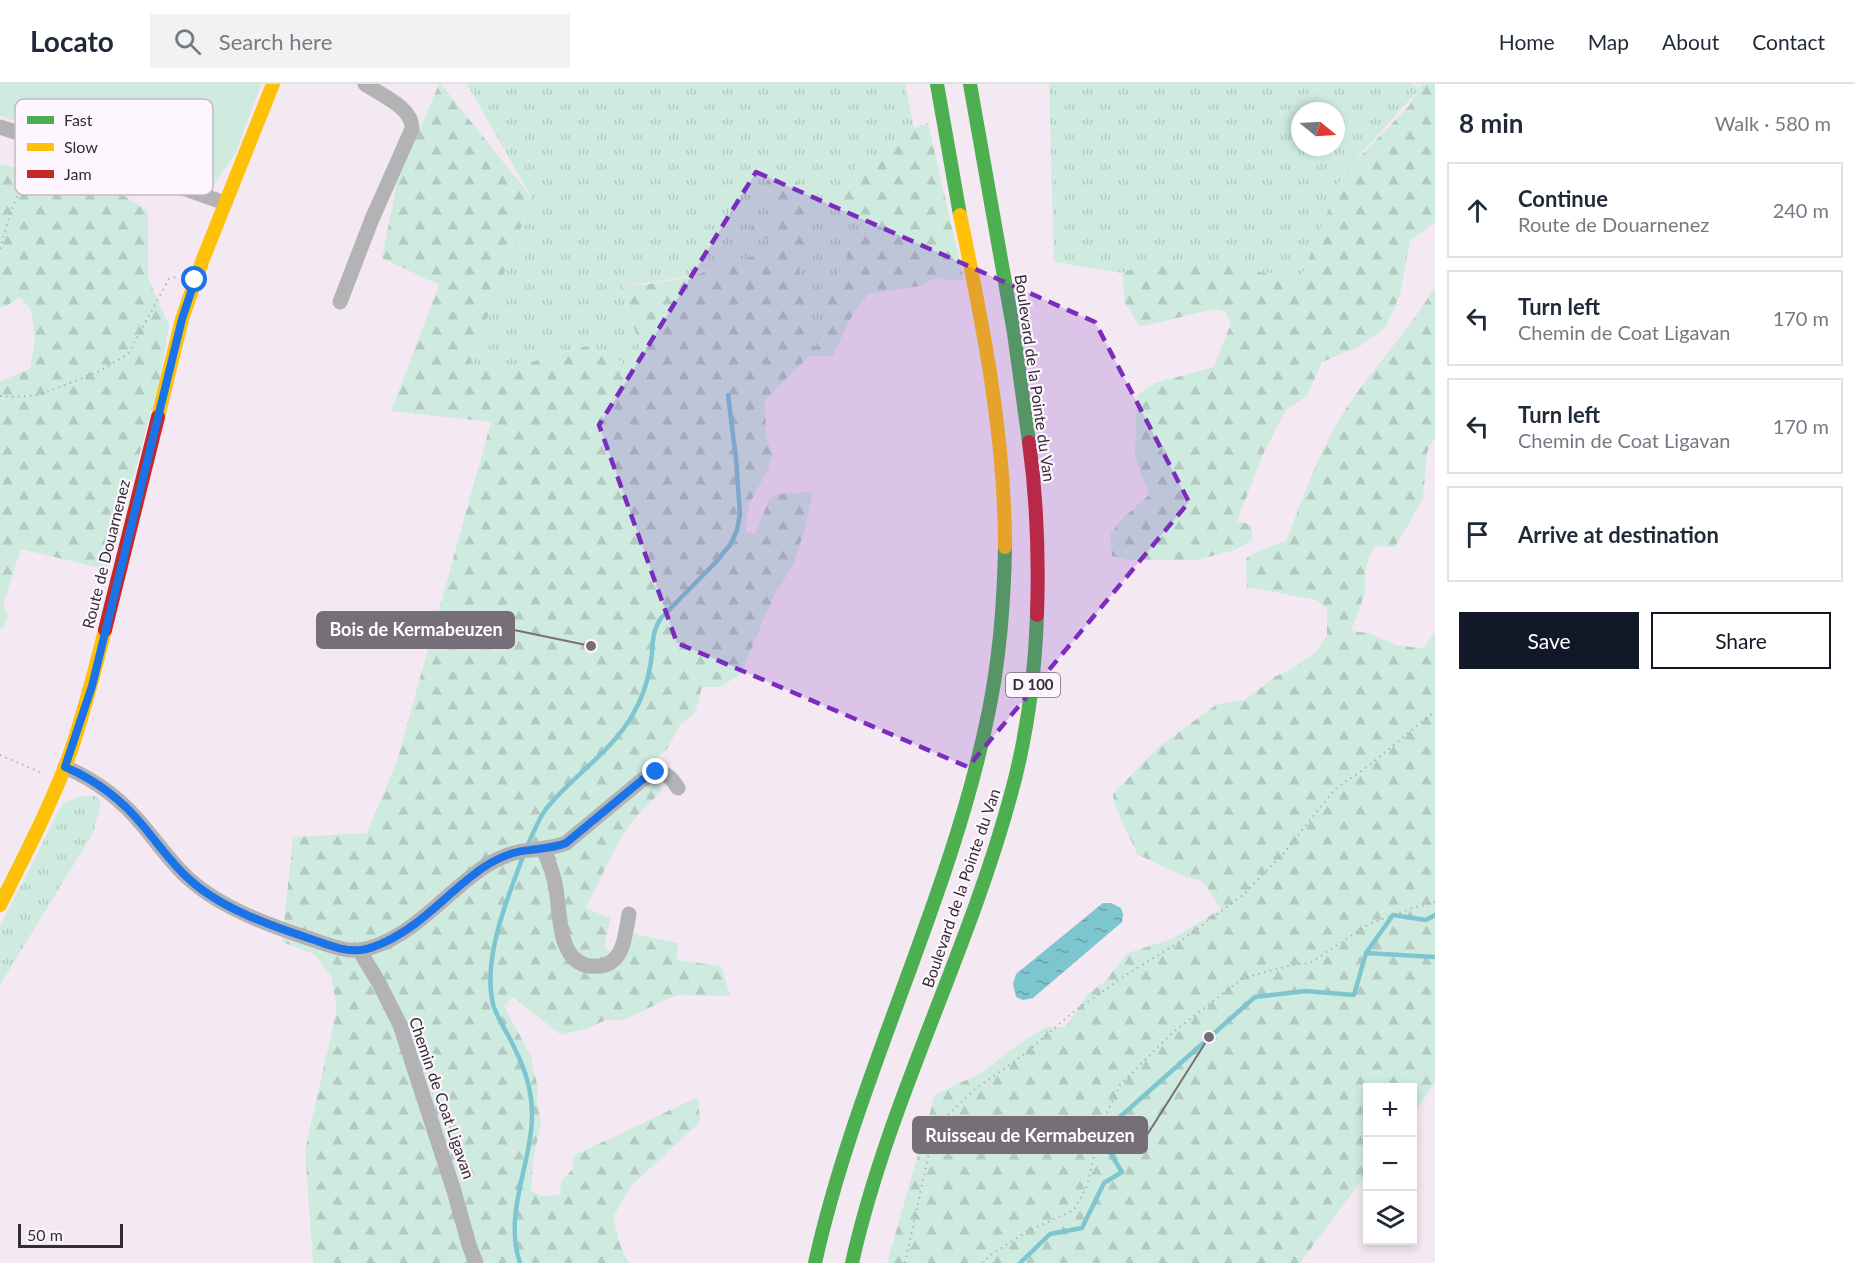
<!DOCTYPE html>
<meta charset="utf-8">
<style>
:root{--surface:#fff;--page:#f2f2f3;--text:#1f2937;--muted:#747a83;--line:#e0e1e3;--accent:#111827}
body{margin:0;font-family:Lato,sans-serif;background:var(--page);color:var(--text)}
.controls{position:absolute;right:18px;bottom:18px;display:grid;overflow:hidden;border-radius:0px;box-shadow:0 3px 9px #0003}
.controls button{width:54px;height:54px;display:grid;place-items:center;padding:0;border:0;border-bottom:2px solid var(--line);background:var(--surface);color:var(--text);font:30px sans-serif}
.compass{position:absolute;left:1291px;top:18px;width:54px;height:54px;border-radius:50%;background:var(--surface);box-shadow:0 3px 9px #0003;rotate:108deg}
.scale{position:absolute;left:18px;bottom:15px;width:105px;box-sizing:border-box;padding-left:6px;border:3px solid #342d34;border-top:0;font-size:16px;line-height:21px;white-space:nowrap;color:#342d34;-webkit-text-stroke:4px #fef6fe;paint-order:stroke}
.stop{position:absolute;width:18px;height:18px;margin:-14px;border:4px solid #1a73e8;border-radius:50%;background:#fff}
.stop.end{background:#1a73e8;border-color:#fff;box-shadow:0 2px 6px #0008}
.list{margin:0;padding:0;list-style:none}
h2{display:flex;justify-content:space-between;align-items:center;height:78px;margin:0;padding:0 24px;font-size:26px}
h2 small{font-size:20px;font-weight:400;color:var(--muted)}
.list li{display:grid;grid-template-columns:39px 1fr auto;gap:18px;align-items:center;box-sizing:border-box;height:96px;margin:0 12px 12px;padding:0 12px;border:2px solid var(--line);border-radius:0px}
.list b{display:block;font-size:22px;white-space:nowrap}
.list p{margin:0;font-size:20px;white-space:nowrap;color:var(--muted)}
.list em{font-size:20px;font-style:normal;color:var(--muted)}
.actions{display:flex;gap:12px;padding:18px 24px}
.actions a{flex:1;padding:14px 0;border:2px solid var(--accent);border-radius:0px;text-align:center;font-size:21px;color:var(--accent)}
.actions .main{background:var(--accent);color:#fff}
.icon{flex:none;width:33px;height:33px;fill:none;stroke:currentColor;stroke-width:2;stroke-linecap:round;stroke-linejoin:round}
.map{position:relative;flex:none;width:1435px;height:1179px;overflow:hidden}
header{display:flex;align-items:center;gap:36px;box-sizing:border-box;height:84px;padding:0 30px;background:var(--surface);border-bottom:2px solid var(--line)}
header strong{font-size:28px}
nav{display:flex;gap:33px;margin-inline-start:auto;font-size:21px}
.search{width:420px;height:54px;background:var(--page);display:flex;align-items:center;gap:15px;box-sizing:border-box;padding:0 21px;border-radius:0px;color:var(--muted);font-size:22px}
main{display:flex}
aside{flex:1;background:var(--surface)}
.map>svg:first-child{display:block}
.grass{fill:url(#grass-tufts);fill-rule:evenodd}
.forest{fill:url(#forest-firs)}
.garden{fill:#cfebdf}
.water{fill:url(#water-ripples)}
.lines{fill:none;stroke-linecap:round;stroke-linejoin:round}
.stream{stroke:#7ec6cf;stroke-width:4.5}
.path{stroke:#b3b1b5;stroke-width:2;stroke-dasharray:1.5 4.5;stroke-linecap:butt}
.street{stroke:#b3b2b4;stroke-width:15}
.fast{stroke:#4caf50;stroke-width:14}
.slow{stroke:#ffc107;stroke-width:14}
.jam{stroke:#c62828;stroke-width:14}
.route{stroke:#1a73e8;stroke-width:8}
.marked{fill:#7b2cbf;fill-opacity:0.2;stroke:#7b2cbf;stroke-width:4.5;stroke-dasharray:12 8;stroke-linejoin:round}
.labels{text-anchor:middle;stroke-width:4.5;stroke-linejoin:round;paint-order:stroke}
.shield{fill:#fef6fe;stroke:#716971;stroke-width:1.5}
.shield-label{font-size:15px;font-weight:bold;fill:#342d34}
.street-label{font-size:16px;fill:#342d34;stroke:#fef6fe}
.key{fill:#fef6fe;stroke:#c1bac1;stroke-width:1.5}
.key-label{font-size:16px;fill:#342d34}
.leader{fill:none;stroke:#776f77;stroke-width:2}
.callout-dot{fill:#776f77;stroke:#fef6fe;stroke-width:2}
.callout{fill:#776f77;stroke:#776f77;stroke-width:2}
.callout-label{font-size:18px;text-anchor:middle;font-weight:bold;fill:#fff}
</style>
<header>
<strong>Locato</strong>
<div class="search"><svg class="icon" aria-label="search" viewBox="0 0 24 24"><circle cx="10" cy="10" r="6"/><path d="M15 15l6 6"/></svg>Search here</div>
<nav><a>Home</a><a>Map</a><a>About</a><a>Contact</a></nav>
</header>
<main>
<div class="map">
<svg width="1435" height="1179" viewBox="0 0 1435 1179">
<defs>
<pattern id="grass-tufts" width="24" height="20" patternUnits="userSpaceOnUse" patternTransform="scale(1.5)"><rect width="24" height="20" fill="#cfebdf"/><path d="M3 7l-1-3M5 7V3M7 7l1-3M15 17l-1-3M17 17v-4M19 17l1-3" fill="none" stroke="#b2cac0"/></pattern>
<pattern id="forest-firs" width="22" height="20" patternUnits="userSpaceOnUse" patternTransform="scale(1.5)"><rect width="22" height="20" fill="#cfebdf"/><path d="M5 1l3.5 6h-7zM16 11l3.5 6h-7z" fill="#b2cac0"/></pattern>
<pattern id="water-ripples" width="26" height="14" patternUnits="userSpaceOnUse" patternTransform="scale(1.5)"><rect width="26" height="14" fill="#7ec6cf"/><path d="M2 4q2-2 4 0t4 0M15 11q2-2 4 0t4 0" fill="none" stroke="#68a1a9"/></pattern>
</defs>
<rect width="100%" height="100%" fill="#f4e9f3"/>
<path class="grass" d="M467 0H905L914 44 877 75 868 72 858 93 840 112 864 149 848 166 845 182 820 209C825 226 827 246 820 262L810 264 807 211 800 197 799 176 812 169V158L806 157V122L799 101 777 121 768 135 770 156H786L784 161C731 180 678 199 620 201L647 284H628L611 270 586 262 514 283H469L532 114Z
M1049 0H1411L1420 4 1343 90 1302 191 1265 189 1225 181 1178 177 1143 181 1122 189 1054 178ZM1300 27H1336V63H1300Z
M83 712H96L101 719 93 749 0 901V842L63 719Z"/>
<path class="forest" d="M439 0H441L532 114 469 283H514L586 262 611 270 628 284H647L620 201C629 201 639 201 648 200 692 195 743 176 784 161L786 156C773 156 759 157 751 146L752 140 759 134 768 135 777 122 765 104 774 85 792 86 799 101 806 122V157L813 158 815 163 812 169 799 176 800 197 807 211 810 263 820 262 825 252 823 222 820 209 822 202 845 182 848 166 864 149 840 112 858 94 854 83 861 73 868 72 877 75 913 44 928 39 964 196H947L936 194 919 202 867 210 849 237 833 271 816 273 809 272 765 316 766 355 773 370 768 385 749 421 745 447 755 451 769 416 777 410 813 408 805 444 793 482 777 506 764 534 741 590 720 603H702L695 629 680 641 667 665 646 682 662 707C652 717 641 727 632 738 612 764 602 796 585 824L611 834 604 863 620 874 634 850 678 859 677 876 721 882 730 912 676 911 623 936H606L586 945 561 951 513 913 504 922 531 972 538 1006 537 1018 541 1038 533 1077 531 1107 541 1112 560 1111 561 1097 572 1086 575 1071 698 1013 700 1038 630 1103 613 1133 620 1161 629 1179H313L305 1067 337 924 331 892 314 870 282 858 293 753 367 749 397 677 491 338 391 327 439 201 382 174 397 99Z
M1422 0H1435V138L1410 157 1400 211 1385 244 1359 263 1322 278 1307 312 1286 326 1265 366 1237 437 1252 441V456L1235 466 1197 476H1127L1112 472 1110 451 1122 435 1149 411 1135 372 1137 311 1155 299 1214 283 1231 239 1225 228 1214 225 1140 243 1125 219 1122 189 1143 181 1178 177 1225 181 1265 189 1302 191 1343 90 1409 22Z
M67 79 113 104 148 128V193L169 242 160 295 108 486 21 465 3 521 8 532 3 545 0 544V297L30 285 35 254 31 226 20 213 6 222 0 224V80L39 89Z
M1435 203V354L1427 368 1423 414 1395 463 1374 462 1365 486V509L1351 547 1368 549 1399 562 1424 564 1435 547V999L1413 1029 1412 1004H1368L1367 1089 1300 1179H887L935 1011 981 989 1019 960 1046 943H1065L1088 910 1104 898 1128 869 1172 855 1221 825 1203 798 1183 792 1137 770C1130 750 1114 728 1113 710L1157 664 1217 620 1244 616 1276 592 1292 585 1315 569 1327 551V524L1316 516 1247 503 1246 474 1264 465 1286 457C1304 411 1320 364 1347 323 1375 282 1409 245 1435 203Z"/>
<path class="garden" d="M0 0H261L236 69 213 102 0 32Z"/>
<path class="water" d="M1103 819H1111L1121 824 1123 830 1122 838 1033 914 1023 916 1016 913 1013 900 1016 890Z"/>
<g class="lines">
<path class="stream" d="M527 762C533 750 538 736 546 725 572 692 612 668 633 630 642 615 647 600 650 583 654 565 650 550 661 534L715 479 730 461 737 446 740 430 736 375 728 311
M1366 869 1435 873
M520 1179C503 1129 532 1080 532 1030 532 1001 522 978 509 953 503 942 496 931 493 920 482 874 508 813 524 770
M1020 1179 1050 1150 1082 1144 1104 1099 1122 1088 1109 1067 1112 1040 1255 913 1305 907 1354 911 1366 869 1393 831 1426 836 1435 831"/>
<path class="path" d="M0 165C12 123 15 104 49 75
M0 312 14 313 39 311 98 288 128 270 169 195 179 192
M0 671 44 690
M905 1179 932 1055 942 1037 975 1005 1022 972 1072 929 1129 889 1178 859 1243 811 1283 770 1335 705 1367 683 1435 627
M982 1179 992 1170 1028 1147 1074 1126 1087 1102 1102 1039 1120 1001 1172 949 1243 894 1292 881 1310 879 1369 840 1413 824 1435 818"/>
<path class="street" d="M0 43 106 77 225 119
M340 218 372 135 412 45C413 23 380 11 365 0
M65 683C96 696 123 717 144 743 159 761 172 780 189 795 221 824 271 842 311 855 326 860 344 868 360 866 364 866 369 864 373 863 417 848 447 808 484 783 498 774 514 767 531 766 543 764 554 764 566 759L642 696C661 686 666 686 678 704
M543 765C549 778 554 791 556 805 561 833 557 887 600 882 625 879 625 849 629 830
M359 866 379 899 400 941 454 1107 469 1161 476 1179"/>
<path class="fast" d="M937 0 960 131
M970 0 1014 249 1029 358
M815 1179C857 990 951 816 989 626 1000 572 1004 518 1005 463
M852 1179C888 1018 968 870 1011 710 1027 652 1035 591 1037 531"/>
<path class="slow" d="M960 131C983 241 1005 351 1005 463
M158 333 182 235 203 175 273 0
M0 821C24 773 49 725 68 675 83 633 94 590 105 546"/>
<path class="jam" d="M1029 358C1037 416 1039 473 1037 531
M105 546 158 333"/>
</g>
<g class="lines">
<path class="route" d="M195 196 182 235 171 280 92 602 65 683C96 696 123 717 144 743 159 761 172 780 189 795 220 824 271 842 311 855 326 860 344 868 360 866 364 866 369 864 373 863 417 848 447 808 484 783 498 774 514 767 530 766 543 764 554 764 566 759L642 696 656 688"/>
</g>
<path class="marked" d="M756 88 1095 238 1189 418 968 683 677 559 599 341Z"/>
<g class="labels">
<rect class="shield" x="1006" y="589" width="54" height="24" rx="4.5"/>
<g class="shield-label">
<text x="1033" y="606">D 100</text>
</g>
<g class="street-label">
<text transform="translate(1035 294) rotate(82)" y="6">Boulevard de la Pointe du Van</text>
<text transform="translate(106 470) rotate(-76)" y="6">Route de Douarnenez</text>
<text transform="translate(961 804) rotate(-71)" y="6">Boulevard de la Pointe du Van</text>
<text transform="translate(442 1014) rotate(71)" y="6">Chemin de Coat Ligavan</text>
</g>
</g>
<rect x="15" y="15" width="198" height="96" rx="9" class="key"/>
<rect x="27" y="32" width="27" height="8" fill="#4caf50"/>
<rect x="27" y="59" width="27" height="8" fill="#ffc107"/>
<rect x="27" y="86" width="27" height="8" fill="#c62828"/>
<g class="key-label">
<text x="64" y="42">Fast</text>
<text x="64" y="69">Slow</text>
<text x="64" y="96">Jam</text>
</g>
<path class="leader" d="M591 562L514 546M1209 953L1147 1051"/>
<g class="callout-dot">
<circle cx="591" cy="562" r="6"/>
<circle cx="1209" cy="953" r="6"/>
</g>
<g class="callout">
<rect x="317" y="528" width="197" height="36" rx="6"/>
<rect x="913" y="1033" width="234" height="36" rx="6"/>
</g>
<g class="callout-label">
<text x="416" y="552">Bois de Kermabeuzen</text>
<text x="1030" y="1058">Ruisseau de Kermabeuzen</text>
</g>
</svg>
<div class="controls">
<button>+</button>
<button>−</button>
<button><svg class="icon" aria-label="layers" viewBox="0 0 24 24"><path d="M12 4l9 5-9 5-9-5zM3 14l9 5 9-5"/></svg></button>
</div>
<svg class="compass" viewBox="-18 -18 36 36"><path d="M0-13l5 13h-10z" fill="#e53935"/><path d="M0 13l5-13h-10z" fill="#747a83"/></svg>
<div class="scale">50 m</div>
<div class="stop" style="left:195px;top:196px"></div>
<div class="stop end" style="left:656px;top:688px"></div>
</div>
<aside>
<h2>8 min<small>Walk · 580 m</small></h2>
<ul class="list">
<li><svg class="icon" aria-label="ahead" viewBox="0 0 24 24"><path d="M12 20V5M6 11l6-6 6 6"/></svg><div><b>Continue</b><p>Route de Douarnenez</p></div><em>240 m</em></li>
<li><svg class="icon" aria-label="left" viewBox="0 0 24 24"><path d="M17 20v-9H6M10 6l-5 5 5 5"/></svg><div><b>Turn left</b><p>Chemin de Coat Ligavan</p></div><em>170 m</em></li>
<li><svg class="icon" aria-label="left" viewBox="0 0 24 24"><path d="M17 20v-9H6M10 6l-5 5 5 5"/></svg><div><b>Turn left</b><p>Chemin de Coat Ligavan</p></div><em>170 m</em></li>
<li><svg class="icon" aria-label="arrive" viewBox="0 0 24 24"><path d="M6 21V4h12l-3 4 3 4H6"/></svg><div><b>Arrive at destination</b></div></li>
</ul>
<div class="actions"><a class="main">Save</a><a>Share</a></div>
</aside>
</main>
